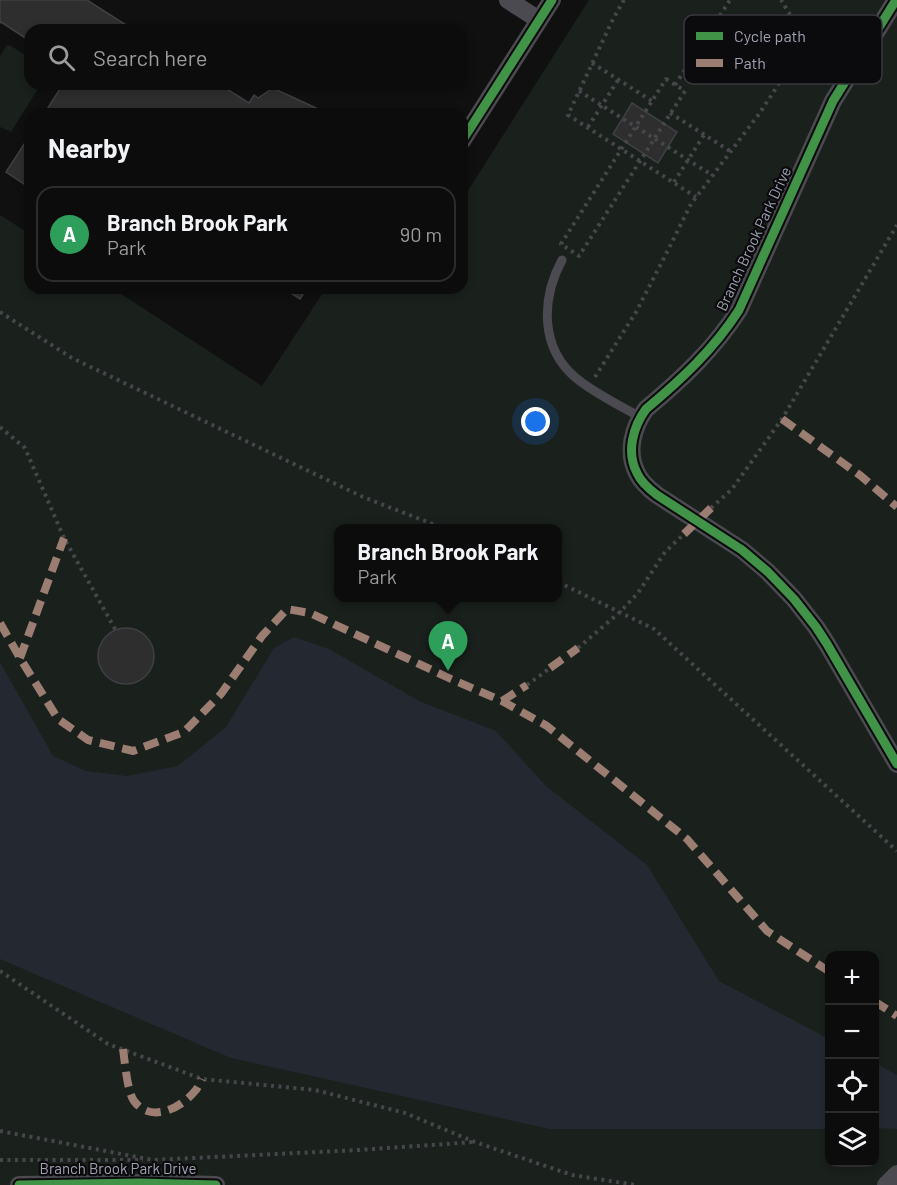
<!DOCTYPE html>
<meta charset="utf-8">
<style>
:root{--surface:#0c0c0c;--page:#151515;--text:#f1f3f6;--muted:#9a9b9d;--line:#2c2c2d;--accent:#6e6f79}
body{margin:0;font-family:Barlow,sans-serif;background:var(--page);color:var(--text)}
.controls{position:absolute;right:18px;bottom:18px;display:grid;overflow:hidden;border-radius:12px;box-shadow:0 3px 9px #0003}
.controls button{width:54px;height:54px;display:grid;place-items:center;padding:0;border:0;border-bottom:2px solid var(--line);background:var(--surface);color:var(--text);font:30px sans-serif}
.you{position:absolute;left:536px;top:422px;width:21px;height:21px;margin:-15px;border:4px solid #fff;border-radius:50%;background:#1a73e8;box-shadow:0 0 0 9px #1a73e833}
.badge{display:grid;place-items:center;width:39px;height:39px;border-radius:50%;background:var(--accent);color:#fff;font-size:20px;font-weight:700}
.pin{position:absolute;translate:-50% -50px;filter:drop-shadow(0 2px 3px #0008)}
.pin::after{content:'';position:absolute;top:32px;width:21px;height:18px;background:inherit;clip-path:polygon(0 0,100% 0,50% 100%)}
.popup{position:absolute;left:334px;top:524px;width:228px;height:78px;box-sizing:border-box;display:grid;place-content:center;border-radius:12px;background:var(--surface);filter:drop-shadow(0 2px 4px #0005);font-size:20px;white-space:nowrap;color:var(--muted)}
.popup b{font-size:22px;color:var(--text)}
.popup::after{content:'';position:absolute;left:50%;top:100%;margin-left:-12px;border:12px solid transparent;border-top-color:var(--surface)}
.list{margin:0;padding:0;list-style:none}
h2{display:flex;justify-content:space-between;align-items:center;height:78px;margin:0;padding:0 24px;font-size:26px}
h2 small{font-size:20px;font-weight:400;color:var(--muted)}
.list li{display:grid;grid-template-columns:39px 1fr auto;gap:18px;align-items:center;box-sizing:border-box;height:96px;margin:0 12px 12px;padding:0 12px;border:2px solid var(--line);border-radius:18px}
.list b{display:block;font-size:22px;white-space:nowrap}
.list p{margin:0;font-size:20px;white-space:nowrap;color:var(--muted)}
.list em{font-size:20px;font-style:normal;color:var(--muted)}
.icon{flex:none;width:33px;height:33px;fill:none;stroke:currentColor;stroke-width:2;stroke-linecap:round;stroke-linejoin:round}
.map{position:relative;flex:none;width:897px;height:1185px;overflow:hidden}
.search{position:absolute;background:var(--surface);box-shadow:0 3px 9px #0003;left:24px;top:24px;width:444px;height:66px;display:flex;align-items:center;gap:15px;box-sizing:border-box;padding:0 21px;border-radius:18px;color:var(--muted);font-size:22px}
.panel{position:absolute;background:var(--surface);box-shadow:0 3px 9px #0003;left:24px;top:108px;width:444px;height:186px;border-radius:18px}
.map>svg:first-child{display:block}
.green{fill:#1a201c;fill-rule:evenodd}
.water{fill:#242931}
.building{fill:#2e2e2f;stroke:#3f3f44;stroke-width:1.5}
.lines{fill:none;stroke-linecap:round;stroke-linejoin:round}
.path{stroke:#46464b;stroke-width:4;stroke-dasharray:3 4.5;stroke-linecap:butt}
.lane{stroke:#4a4a50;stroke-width:9}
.street{stroke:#4a4a50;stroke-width:18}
.quiet{stroke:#9b7d72;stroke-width:8;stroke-dasharray:15 8;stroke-linecap:butt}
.cycleway-casing{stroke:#0b0a0c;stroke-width:13}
.cycleway{stroke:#419447;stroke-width:9}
.labels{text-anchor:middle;stroke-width:4.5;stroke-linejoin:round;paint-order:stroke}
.street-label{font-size:15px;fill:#a0a2b2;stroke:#0b0a0c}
.key{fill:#0b0a0c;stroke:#38383e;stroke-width:1.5}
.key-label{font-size:16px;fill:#a0a2b2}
</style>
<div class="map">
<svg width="897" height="1185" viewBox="0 0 897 1185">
<rect width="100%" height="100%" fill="#101010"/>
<path class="green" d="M589 0H897V1185H0V215L30 234V288H112L262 386 326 288H462V200ZM338 528H558V598H338ZM830 956H874V1162H830Z
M7 45 11 46 30 58V84H41L11 132 0 127V56Z"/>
<path class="water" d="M294 637 329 649 419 701 496 731 546 786 647 865 719 981 829 1039V1129H550L231 1058 0 959V662L53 756 86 771 127 776 178 766 226 727 274 648Z
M875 1063 897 1075V1129L875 1128Z"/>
<path class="building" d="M0 0H87L134 30H30V41L1 22 0 23Z
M63 84H219L249 103 254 95 258 98 273 88 316 108 325 114H140L132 109 128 114H44Z
M632 103 677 132 658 163 613 134Z
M30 135V188L6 172Z
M283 288H307L300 299Z
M98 656a28 28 0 1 1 56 0a28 28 0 1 1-56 0Z"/>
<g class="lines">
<path class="path" d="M624 0 613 19 568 115 696 197
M592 63 652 101
M666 79 685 91 579 256 561 244Z
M675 85 730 0
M579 91 712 175
M670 113 730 151
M588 127 618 80
M674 182 704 135
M0 312 72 358 363 497 443 528
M595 377 636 312 665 256 691 204 759 114 786 73 793 52 795 33 789 13 781 0
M0 427 25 448 64 538 115 629
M711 508 732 489 782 419 897 225
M558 582 654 629 897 851
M578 648 620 612 638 593 665 552 684 534
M527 685 550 668
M0 971 108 1044 202 1079 315 1090 405 1113 475 1142 572 1175 636 1185
M0 1131 153 1160 359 1150 474 1142
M0 1160H143"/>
<path class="lane" d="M562 260C541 299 540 348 576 378 594 393 619 405 640 417"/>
<path class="street" d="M508 0 539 20
M896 0 833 101 739 310C714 349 682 379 646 409 633 427 626 452 637 473 641 482 649 489 657 495L742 550 768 572 794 599 816 627 827 644 897 764
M462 141 552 0
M19 1185 140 1183 216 1185
M886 1185 897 1174"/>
<path class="quiet" d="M782 419 861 476 897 507
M684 534 711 508
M0 623 20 658 58 719 88 740 133 751 184 732 221 694 262 636 287 609 310 613 451 679 502 701 547 726 687 839 767 931 830 972
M20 658 64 538
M550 668 578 648
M502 701 527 685
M874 1001 897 1016
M123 1049C125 1062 127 1091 134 1101 151 1124 181 1108 195 1091 198 1088 200 1083 202 1079"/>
<defs>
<path id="cycleway" d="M896 0 833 101 739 310C714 349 682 379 646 409 633 427 626 452 637 473 641 482 649 489 657 495L742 550 768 572 794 599 816 627 827 644 897 764
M462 141 552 0
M19 1185 140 1183 216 1185"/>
</defs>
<use href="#cycleway" class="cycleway-casing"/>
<use href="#cycleway" class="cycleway"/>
</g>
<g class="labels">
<g class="street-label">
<text transform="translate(754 239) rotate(-65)" y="5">Branch Brook Park Drive</text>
<text x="118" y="1174">Branch Brook Park Drive</text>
</g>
</g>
<rect x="684" y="15" width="198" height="69" rx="9" class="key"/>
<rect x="696" y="32" width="27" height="8" fill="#419447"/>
<rect x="696" y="59" width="27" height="8" fill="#9b7d72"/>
<g class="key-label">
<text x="734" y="42">Cycle path</text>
<text x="734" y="69">Path</text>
</g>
</svg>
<div class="controls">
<button>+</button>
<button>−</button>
<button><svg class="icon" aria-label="locate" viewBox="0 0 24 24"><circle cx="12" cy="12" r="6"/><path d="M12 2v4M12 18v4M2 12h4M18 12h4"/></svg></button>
<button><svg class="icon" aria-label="layers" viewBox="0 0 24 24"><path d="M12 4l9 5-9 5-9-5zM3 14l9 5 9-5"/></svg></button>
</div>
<div class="you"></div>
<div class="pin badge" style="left:448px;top:671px;background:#2e9e5b">A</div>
<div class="popup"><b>Branch Brook Park</b>Park</div>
<div class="search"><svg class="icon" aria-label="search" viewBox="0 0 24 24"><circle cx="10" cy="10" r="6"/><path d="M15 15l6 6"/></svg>Search here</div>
<section class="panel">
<h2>Nearby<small></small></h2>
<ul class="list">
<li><span class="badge" style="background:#2e9e5b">A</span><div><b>Branch Brook Park</b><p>Park</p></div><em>90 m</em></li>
</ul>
</section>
</div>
